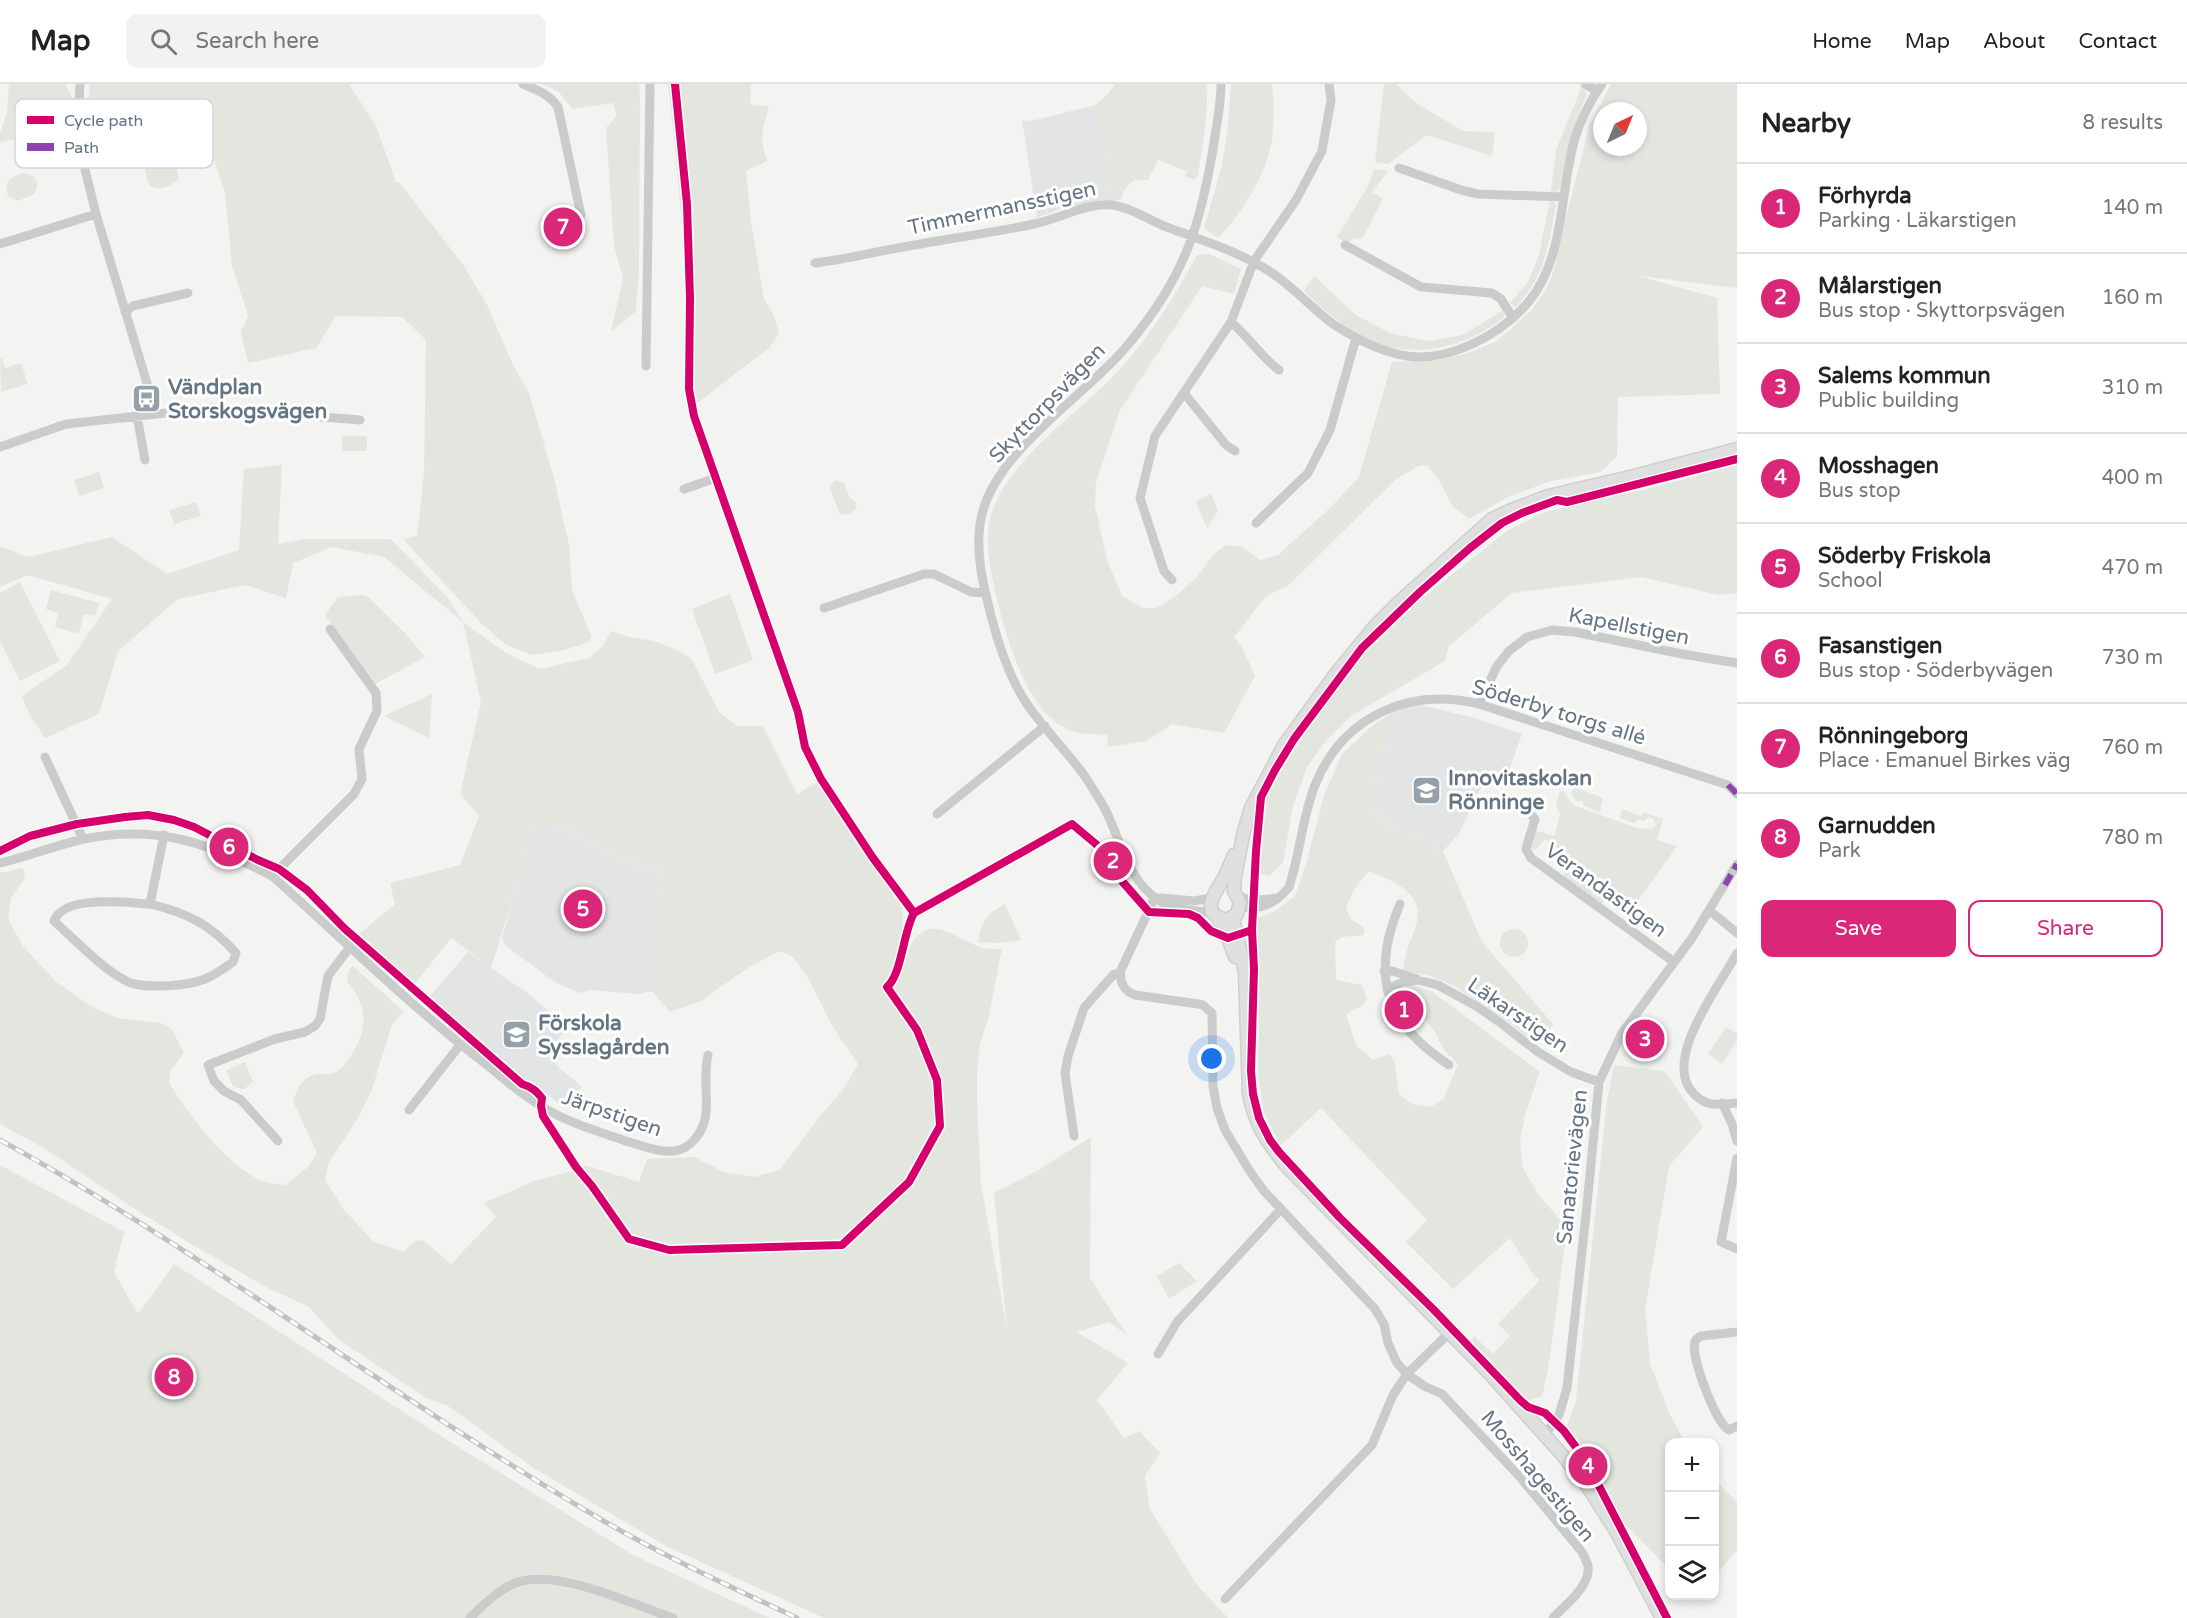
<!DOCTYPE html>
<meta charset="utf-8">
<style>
:root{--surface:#fff;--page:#f2f2f2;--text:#222;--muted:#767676;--line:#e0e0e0;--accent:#db2777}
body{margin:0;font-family:"Varela Round",sans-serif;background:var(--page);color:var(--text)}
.controls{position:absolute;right:18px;bottom:18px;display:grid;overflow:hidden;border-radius:12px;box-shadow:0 3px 9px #0003}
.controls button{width:54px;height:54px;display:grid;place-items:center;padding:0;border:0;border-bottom:2px solid var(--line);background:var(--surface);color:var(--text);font:30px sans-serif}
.compass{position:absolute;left:1593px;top:18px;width:54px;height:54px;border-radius:50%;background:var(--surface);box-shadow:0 3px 9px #0003;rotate:43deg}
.you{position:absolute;left:1212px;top:975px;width:21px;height:21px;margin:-15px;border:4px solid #fff;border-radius:50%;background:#1a73e8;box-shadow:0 0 0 9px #1a73e833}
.badge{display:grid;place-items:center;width:39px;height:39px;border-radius:50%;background:var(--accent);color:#fff;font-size:20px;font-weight:700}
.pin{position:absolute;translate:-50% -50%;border:3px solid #fff;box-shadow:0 2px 6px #0006}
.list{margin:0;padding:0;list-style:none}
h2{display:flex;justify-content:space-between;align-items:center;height:78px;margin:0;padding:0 24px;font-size:26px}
h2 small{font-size:20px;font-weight:400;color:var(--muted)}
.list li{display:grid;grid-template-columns:39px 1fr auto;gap:18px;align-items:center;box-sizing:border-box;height:90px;padding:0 24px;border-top:2px solid var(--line)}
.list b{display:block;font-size:22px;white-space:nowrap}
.list p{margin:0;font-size:20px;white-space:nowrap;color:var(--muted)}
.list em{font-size:20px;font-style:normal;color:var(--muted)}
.actions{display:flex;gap:12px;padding:18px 24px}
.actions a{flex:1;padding:14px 0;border:2px solid var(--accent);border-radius:12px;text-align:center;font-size:21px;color:var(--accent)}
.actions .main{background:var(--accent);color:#fff}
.icon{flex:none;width:33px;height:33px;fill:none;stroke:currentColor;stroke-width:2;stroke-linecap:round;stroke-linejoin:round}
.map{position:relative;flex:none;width:1737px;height:1534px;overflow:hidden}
header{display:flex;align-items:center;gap:36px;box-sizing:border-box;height:84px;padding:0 30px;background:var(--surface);border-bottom:2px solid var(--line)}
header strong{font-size:28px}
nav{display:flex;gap:33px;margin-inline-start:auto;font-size:21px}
.search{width:420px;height:54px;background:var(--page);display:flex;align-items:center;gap:15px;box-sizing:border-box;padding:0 21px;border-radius:12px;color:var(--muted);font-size:22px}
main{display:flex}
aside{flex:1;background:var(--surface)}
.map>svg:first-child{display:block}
.built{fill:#e3e5e4}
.green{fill:#e2e6df;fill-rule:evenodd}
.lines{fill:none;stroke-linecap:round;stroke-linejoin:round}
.major-casing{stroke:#cfcfcf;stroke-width:15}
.minor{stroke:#cacccc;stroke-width:9}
.major{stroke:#dfdfe0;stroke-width:12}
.rail-casing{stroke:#c0c2c2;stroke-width:5}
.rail{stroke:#fff;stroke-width:3;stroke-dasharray:9;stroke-linecap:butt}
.quiet{stroke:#8e44ad;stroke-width:6;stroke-dasharray:12 6;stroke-linecap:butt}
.cycleway-casing{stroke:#fff;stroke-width:11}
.cycleway{stroke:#d6006c;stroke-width:8}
.labels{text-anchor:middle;stroke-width:6;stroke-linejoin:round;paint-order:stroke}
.street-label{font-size:21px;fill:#637582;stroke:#fff}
.poi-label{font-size:21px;font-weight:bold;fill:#637582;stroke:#fff;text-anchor:start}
.key{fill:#fff;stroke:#d0d6da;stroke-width:1.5}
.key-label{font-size:16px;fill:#637582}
</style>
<header>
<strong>Map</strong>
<div class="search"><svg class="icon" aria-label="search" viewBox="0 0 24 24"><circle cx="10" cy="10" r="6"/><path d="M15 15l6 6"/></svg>Search here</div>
<nav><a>Home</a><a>Map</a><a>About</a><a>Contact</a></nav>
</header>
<main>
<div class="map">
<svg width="1737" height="1534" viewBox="0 0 1737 1534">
<rect width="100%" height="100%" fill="#f3f3f1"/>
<path class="built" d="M1095 21 1112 118 1068 122 1037 134 1022 36 1031 37Z
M1416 620 1471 633 1522 650 1508 690 1489 687 1459 750 1443 767 1399 748 1369 722 1394 627Z
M541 736 566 744 609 770 659 788 652 907 638 910 591 906 579 909 556 899 505 861 502 855 530 750Z
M468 868 529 910 567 943 555 960 559 976 555 980 582 1003 564 1024 537 1002 519 993 430 912Z"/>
<path class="green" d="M9 0H65L72 13 70 45 0 58V49L7 28Z
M90 0H349L377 44 396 99 399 98 464 182 487 221 513 281 529 309 554 394 569 461 572 506 592 554 584 560 560 567 532 571 505 560 481 539 403 455 417 452 424 389 426 256 402 233 336 232 316 264 248 279 241 248 248 232 232 182 225 108 195 22 125 41 110 55 99 74 88 72 85 43Z
M542 0H639L640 13 639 183 636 227 611 248 623 194 614 162 606 44 617 31 613 19 572 25 559 8Z
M668 0H751L750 21 769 22C763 43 759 55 767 77L746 87 751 137 764 215 774 232 779 250 769 264 691 324C684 286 688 249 686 210 683 140 676 70 668 0Z
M1115 0H1207C1208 31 1203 60 1198 90L1195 96 1185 92 1187 87 1158 76 1148 96H1134L1124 106 1122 115 1112 118 1095 21 1108 10Z
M1231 0H1272C1274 20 1275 41 1271 61 1265 92 1240 132 1218 154L1204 144 1222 81 1227 50Z
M1384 0H1396L1416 19 1463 47 1495 48 1492 72 1427 51 1388 80 1375 78Z
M1611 0H1737V204L1639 192 1717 214 1720 310 1618 313 1617 372 1601 388 1551 397 1508 413 1469 435 1453 423 1439 396 1427 381 1419 382 1396 395 1289 501 1265 513 1234 553 1243 565 1255 592 1224 649 1172 640 1146 657 1108 663 1107 651C1095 650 1077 651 1067 645 1037 630 1024 598 1013 569 1002 538 983 473 989 441 998 382 1079 330 1118 287 1149 254 1176 211 1197 171L1209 170 1241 185 1234 210 1202 202 1120 326 1096 398 1095 422 1107 476 1122 512 1143 524H1156L1175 513 1197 493 1215 469 1226 461 1243 463 1260 476 1278 471 1331 423 1359 393 1392 278 1439 276 1469 269 1497 257 1532 226 1548 202 1555 183 1563 145 1590 40ZM1602 27H1638V63H1602Z
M1582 2 1587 11C1572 41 1567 70 1561 102L1558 107 1551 108 1556 66Z
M166 66 175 73 179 94C174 101 155 110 148 99 146 94 145 85 144 79L150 71Z
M1374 85 1388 87 1372 108 1383 115 1362 155 1356 154 1346 159 1337 153 1367 104Z
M24 89C36 91 41 99 34 110L18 117 8 112C3 97 10 93 24 89Z
M1550 116 1556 120C1549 160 1545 192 1516 223L1510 219 1528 198 1539 171Z
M1314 192 1356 231 1392 250 1430 257 1463 251 1503 226 1504 233C1466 264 1411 277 1366 255 1343 243 1323 225 1304 207Z
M2 274 5 284 21 279 28 300 1 308 0 275Z
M342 352H367V367H342Z
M282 381 278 460 305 455H391L447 513 463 538 506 569 540 585 589 574 603 562 611 547 629 553 654 557 675 565 691 574 719 628 737 642H763L797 710 818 698 901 822C906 839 901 851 897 867L906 872C927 818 957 860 988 865 993 866 998 865 1002 864L989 932 980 959 977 988V1021L981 1100 1007 1246 994 1109 1035 1088 1091 1053 1090 1194 1127 1251 1109 1238 1077 1248 1128 1279 1097 1316 1124 1354 1139 1347 1160 1369 1145 1392 1150 1425 1197 1501 1228 1534H824L666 1462 535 1385 448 1322 426 1314 338 1255 309 1223 268 1204 191 1160 132 1123 44 1064 0 1040V789L23 784 25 794 11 814 8 835 23 862 56 898 92 923 117 934 160 939 172 945 184 969 171 986 169 999C190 1032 226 1081 262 1097 269 1100 278 1100 285 1101L307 1084 317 1069 293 1017C298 1003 303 991 320 990 324 990 330 991 334 989 340 987 346 979 350 973 368 946 369 923 347 898L349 886 353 882 403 927 392 941 371 1008 358 1034 329 1078 325 1096 345 1127 373 1157 403 1168 415 1157 423 1156 451 1180 496 1133 484 1119 534 1097 570 1088 585 1081 639 1098 647 1075 694 1073 724 1088 754 1093 780 1086 819 1033 843 1006 858 980 833 943 807 892 793 873 780 867 749 883 701 917 670 928 652 907V868L659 788 609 770 566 744 541 737 530 750 513 814 491 884 451 854 415 900 359 850 395 820 390 799 460 781 479 732 460 710 481 618 463 538 384 473 332 463 293 479 286 514 245 501 178 515 118 567 99 630 45 654 29 630 22 612 67 581 112 515 28 491 0 503V462L28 473 112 453 167 490 239 466 244 385Z
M1737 381V509L1718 511 1642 493 1512 509 1449 562 1445 577 1351 632 1325 658 1307 683 1293 722 1283 779 1269 792 1259 789 1266 715 1281 687 1306 647 1365 568 1391 542 1430 508 1507 447 1540 430 1589 416 1643 406Z
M99 388 104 404 79 412 74 396Z
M835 396 844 399 850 414 855 417 857 424 849 430 840 431 830 403Z
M1211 410 1218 427 1207 444 1196 419 1197 417Z
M196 418 201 432 174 440 169 426Z
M20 498 60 577 20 597 0 557V509Z
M51 506 99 519 95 532 84 530 79 550 55 543 58 529 46 525Z
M730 510 753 576 715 590 692 525Z
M361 511 367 512 405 549 425 573 375 600 325 531 338 513Z
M432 610 429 654 384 632Z
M1394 627 1369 722 1399 748 1443 767 1482 858 1553 940 1545 954 1537 961 1509 938 1451 900 1427 891 1403 887C1404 870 1411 857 1416 841 1426 809 1393 797 1369 787L1353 807 1346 824 1351 835 1364 844V851L1341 853 1335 858 1336 896 1362 901 1367 915 1363 921 1346 930 1356 961 1373 976 1389 970 1395 979 1399 1010 1413 1020 1431 1023 1444 1014 1458 980 1444 966 1435 948 1403 907 1405 902 1409 900 1431 907 1540 988 1525 1031 1520 1056 1523 1084 1538 1110 1567 1144 1548 1286 1542 1312 1528 1317 1516 1312 1469 1260 1474 1252 1493 1270 1510 1252 1498 1240 1540 1196 1533 1190 1510 1154 1453 1205 1406 1158 1427 1136 1321 1024 1280 1062 1264 1028 1258 991 1259 941 1255 840 1258 834 1277 826 1295 812 1306 780 1324 711 1342 670 1371 643Z
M1574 703 1603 714 1600 728 1584 722 1582 717 1577 718 1571 710Z
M1560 707 1564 708 1573 721 1637 744 1653 745 1656 740 1653 735 1648 733 1644 737 1639 735 1634 739 1620 734 1622 725 1641 732 1643 728 1663 735 1657 756 1677 762 1636 820 1612 804 1599 823 1560 796 1565 790 1556 777 1562 768 1545 755 1536 766 1522 761 1528 742 1532 744V746L1555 752 1560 729 1556 722Z
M1005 820 1021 856 998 859 978 858C981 838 987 829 1005 820Z
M1500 859a14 14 0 1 1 28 0a14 14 0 1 1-28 0Z
M1726 943 1737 950V956L1722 980 1708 970Z
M245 978 253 998 244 1005 233 1003 226 986Z
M1614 981 1665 987 1703 1043 1669 1082 1645 1225 1650 1280 1671 1333 1685 1358H1670L1669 1485 1621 1436 1593 1379 1567 1342 1576 1317 1607 1016Z
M0 1081 124 1148 114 1188 138 1230 174 1180 444 1354 633 1471 770 1534H0Z
M1179 1179 1197 1197 1169 1215 1157 1192Z
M1715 1396 1737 1418V1466L1715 1492Z"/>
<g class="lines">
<defs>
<path id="major" d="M1234 771C1231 778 1228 785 1225 792 1215 810 1198 829 1227 836L1237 830 1240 819 1234 807
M1234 807 1235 792 1244 747 1251 724 1284 661 1338 587 1375 542 1399 518 1473 452 1492 435 1509 427 1548 412 1630 393 1737 365
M1218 834 1228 854 1235 873
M1233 834 1245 888 1249 1009C1254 1040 1268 1060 1288 1084L1491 1291 1558 1366 1584 1397 1616 1447 1662 1534"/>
</defs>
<use href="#major" class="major-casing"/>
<path class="minor" d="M80 0 77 53 96 130 156 329
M523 0C537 6 549 10 558 23L581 131
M1585 0 1597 7
M1399 84 1461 106 1478 110 1564 113
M0 160 96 130
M1345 161 1421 203 1492 209 1501 215 1513 234
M815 179C847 175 878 167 909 162 951 154 993 149 1034 140 1060 135 1086 118 1113 121 1132 124 1147 135 1164 142 1201 156 1242 168 1275 191 1296 206 1313 225 1333 240 1356 255 1380 268 1407 272 1448 278 1498 252 1525 222 1566 177 1559 109 1575 54 1581 35 1590 17 1602 0
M125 228 133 222 188 209
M1231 238C1249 253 1261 273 1279 286
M646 282 650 0
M1184 309 1226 361 1235 367
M137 332 145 376
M0 363 66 340 212 324 360 336
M684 405 716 394
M1256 439 1308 389 1330 346 1356 254
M1172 496 1164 487 1140 414 1155 352 1231 238 1254 177 1296 116 1322 67 1331 16 1329 0
M824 524 924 490H934L971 508 985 509
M1479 620 1497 582 1509 567 1527 553 1552 546 1575 548 1682 570 1737 579
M45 673 83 755
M1527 726 1535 735 1526 765 1531 774 1674 878
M937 730 1045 642
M0 779C28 773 55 761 84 755 156 740 209 759 272 792 343 855 411 923 487 981 504 995 522 1011 541 1022 568 1039 600 1048 629 1058 647 1063 673 1075 690 1060 718 1036 700 1004 708 971
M272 792 354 710 362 695 359 665 377 627 376 609 330 545
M1237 811C1251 819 1263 815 1278 814
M1155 813 1121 886C1119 898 1124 907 1135 911L1198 920 1203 921 1212 929 1213 1002 1217 1024 1225 1046 1249 1086 1264 1107 1375 1225 1384 1240 1388 1259 1397 1279 1407 1290 1424 1302 1442 1310 1519 1392 1582 1468C1584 1472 1587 1478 1588 1482 1591 1502 1565 1521 1553 1534
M1161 814 1194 817 1212 814
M150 820C187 829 210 840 236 869L233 878C224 884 215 891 205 895 187 902 153 904 135 900 112 895 73 854 54 837 64 810 127 819 150 820L164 751
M1240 822C1261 828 1276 819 1289 803 1300 770 1302 734 1315 701 1343 632 1409 603 1479 620L1728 701 1737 710
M1709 826 1737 849
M1213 829C1200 827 1186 827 1173 823 1131 809 1123 762 1106 727 1101 717 1094 707 1088 697 1067 665 1036 639 1018 605 1003 577 994 546 987 515 980 488 975 458 982 430 998 364 1089 310 1131 257 1156 227 1179 190 1192 153 1202 125 1208 94 1213 65 1216 43 1221 22 1221 0
M1737 869C1721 900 1660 977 1694 1010 1699 1015 1706 1020 1714 1020 1721 1021 1730 1019 1737 1019
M1384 887H1392L1417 895
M1387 905C1382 874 1388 849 1400 820
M1449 981C1417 959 1400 943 1387 905L1403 898 1418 896 1438 901 1476 922 1498 937 1538 968 1571 988 1599 998
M1722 1019 1732 1040 1737 1057
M409 1026 460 961
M1074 1052 1065 989 1068 972 1084 924 1114 890H1120
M278 1057 241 1016 224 1007 214 997 208 981 275 955 305 948 315 942 320 935 328 892 350 863
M1737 1074 1721 1158 1737 1165
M1737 1248 1701 1252C1698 1254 1696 1254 1695 1258 1690 1271 1716 1340 1729 1346L1737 1342
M1158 1270 1177 1238 1281 1125
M1545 1351 1559 1331 1567 1304 1586 1131 1599 998 1622 949 1692 854 1737 780
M1225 1515 1372 1361 1393 1311 1407 1290 1449 1249
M470 1534C483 1521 500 1504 518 1498 559 1485 632 1520 673 1534"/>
<use href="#major" class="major"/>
<defs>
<path id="rail" d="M0 1056C206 1170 394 1314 597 1433 661 1471 729 1502 797 1534"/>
</defs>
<use href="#rail" class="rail-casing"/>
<use href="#rail" class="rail"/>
<path class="quiet" d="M1728 701 1737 710
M1725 801 1737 780"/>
<defs>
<path id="cycleway" d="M675 0 687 120 690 214 689 305 694 332 798 628 805 663 821 695 873 774 914 829
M0 767 30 752 77 740 125 733 148 731 174 736 194 743 258 776 279 785 307 806 345 845 522 1000C532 1003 536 1007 542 1014L541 1022 543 1032 576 1083 592 1102 629 1155 669 1166 842 1161 909 1098 940 1042 937 996 917 946 887 903C902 890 903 848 914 829L1072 740 1103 766 1121 796 1149 828 1189 830 1198 834 1211 847 1228 854 1252 846
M1667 1534 1598 1400 1581 1370 1564 1347 1545 1329 1528 1323 1521 1317 1433 1225 1340 1134 1279 1068 1270 1056 1259 1034 1253 1010 1251 987 1254 885 1252 846 1256 767 1261 713 1275 686 1294 655 1362 564 1420 508 1470 464 1502 439 1522 429 1557 416 1567 418 1737 375"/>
</defs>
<use href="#cycleway" class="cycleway-casing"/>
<use href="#cycleway" class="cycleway"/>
</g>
<defs>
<symbol id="bus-square" viewBox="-11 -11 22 22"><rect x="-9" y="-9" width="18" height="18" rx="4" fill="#95a1a9" stroke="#fff"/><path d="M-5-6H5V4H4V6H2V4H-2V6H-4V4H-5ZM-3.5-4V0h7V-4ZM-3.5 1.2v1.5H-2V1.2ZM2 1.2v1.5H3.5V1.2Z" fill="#fff"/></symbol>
<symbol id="school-square" viewBox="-11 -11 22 22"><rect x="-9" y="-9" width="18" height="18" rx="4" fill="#95a1a9" stroke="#fff"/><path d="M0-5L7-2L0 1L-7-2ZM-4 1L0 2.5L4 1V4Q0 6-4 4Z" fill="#fff"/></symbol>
</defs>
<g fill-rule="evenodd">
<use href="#bus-square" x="130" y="298" width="33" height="33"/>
<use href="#school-square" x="1410" y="690" width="33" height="33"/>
<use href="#school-square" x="500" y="934" width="33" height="33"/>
</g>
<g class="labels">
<g class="street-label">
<text transform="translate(1002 124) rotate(-12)" y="7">Timmermansstigen</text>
<text transform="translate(1047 319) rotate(-46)" y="7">Skyttorpsvägen</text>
<text transform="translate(1629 542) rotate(11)" y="7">Kapellstigen</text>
<text transform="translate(1559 628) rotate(17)" y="7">Söderby torgs allé</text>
<text transform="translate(1606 806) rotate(36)" y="7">Verandastigen</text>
<text transform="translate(1518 931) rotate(34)" y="7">Läkarstigen</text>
<text transform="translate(612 1029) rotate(19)" y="7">Järpstigen</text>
<text transform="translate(1572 1083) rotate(-84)" y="7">Sanatorievägen</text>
<text transform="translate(1538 1392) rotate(50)" y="7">Mosshagestigen</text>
</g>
<g class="poi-label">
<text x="168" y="310">Vändplan<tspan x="168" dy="24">Storskogsvägen</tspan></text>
<text x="1448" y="701">Innovitaskolan<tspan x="1448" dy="24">Rönninge</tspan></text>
<text x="538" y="946">Förskola<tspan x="538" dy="24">Sysslagården</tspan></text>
</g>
</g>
<rect x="15" y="15" width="198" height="69" rx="9" class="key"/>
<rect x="27" y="32" width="27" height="8" fill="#d6006c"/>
<rect x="27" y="59" width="27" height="8" fill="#8e44ad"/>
<g class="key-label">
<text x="64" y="42">Cycle path</text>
<text x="64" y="69">Path</text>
</g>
</svg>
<div class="controls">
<button>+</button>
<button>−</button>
<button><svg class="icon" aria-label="layers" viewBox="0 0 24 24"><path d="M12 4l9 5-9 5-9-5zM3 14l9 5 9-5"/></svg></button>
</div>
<svg class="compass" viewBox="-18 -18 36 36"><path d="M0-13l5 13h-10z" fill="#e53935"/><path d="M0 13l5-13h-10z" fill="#767676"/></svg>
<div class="you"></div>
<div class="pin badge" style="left:1404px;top:926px">1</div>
<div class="pin badge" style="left:1113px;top:777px">2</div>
<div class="pin badge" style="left:1645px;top:955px">3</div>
<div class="pin badge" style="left:1588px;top:1382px">4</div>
<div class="pin badge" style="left:583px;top:825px">5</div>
<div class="pin badge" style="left:229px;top:763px">6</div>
<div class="pin badge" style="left:563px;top:143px">7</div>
<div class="pin badge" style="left:174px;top:1293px">8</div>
</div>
<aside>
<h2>Nearby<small>8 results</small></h2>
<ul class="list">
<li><span class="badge">1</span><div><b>Förhyrda</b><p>Parking · Läkarstigen</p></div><em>140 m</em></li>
<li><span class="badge">2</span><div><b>Målarstigen</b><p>Bus stop · Skyttorpsvägen</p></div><em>160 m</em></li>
<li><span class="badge">3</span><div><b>Salems kommun</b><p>Public building</p></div><em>310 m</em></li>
<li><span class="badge">4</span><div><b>Mosshagen</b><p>Bus stop</p></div><em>400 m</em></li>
<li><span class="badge">5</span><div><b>Söderby Friskola</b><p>School</p></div><em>470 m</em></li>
<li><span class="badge">6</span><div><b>Fasanstigen</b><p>Bus stop · Söderbyvägen</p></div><em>730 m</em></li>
<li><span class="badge">7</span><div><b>Rönningeborg</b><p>Place · Emanuel Birkes väg</p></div><em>760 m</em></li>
<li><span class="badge">8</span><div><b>Garnudden</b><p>Park</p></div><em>780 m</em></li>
</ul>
<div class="actions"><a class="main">Save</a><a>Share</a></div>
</aside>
</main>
